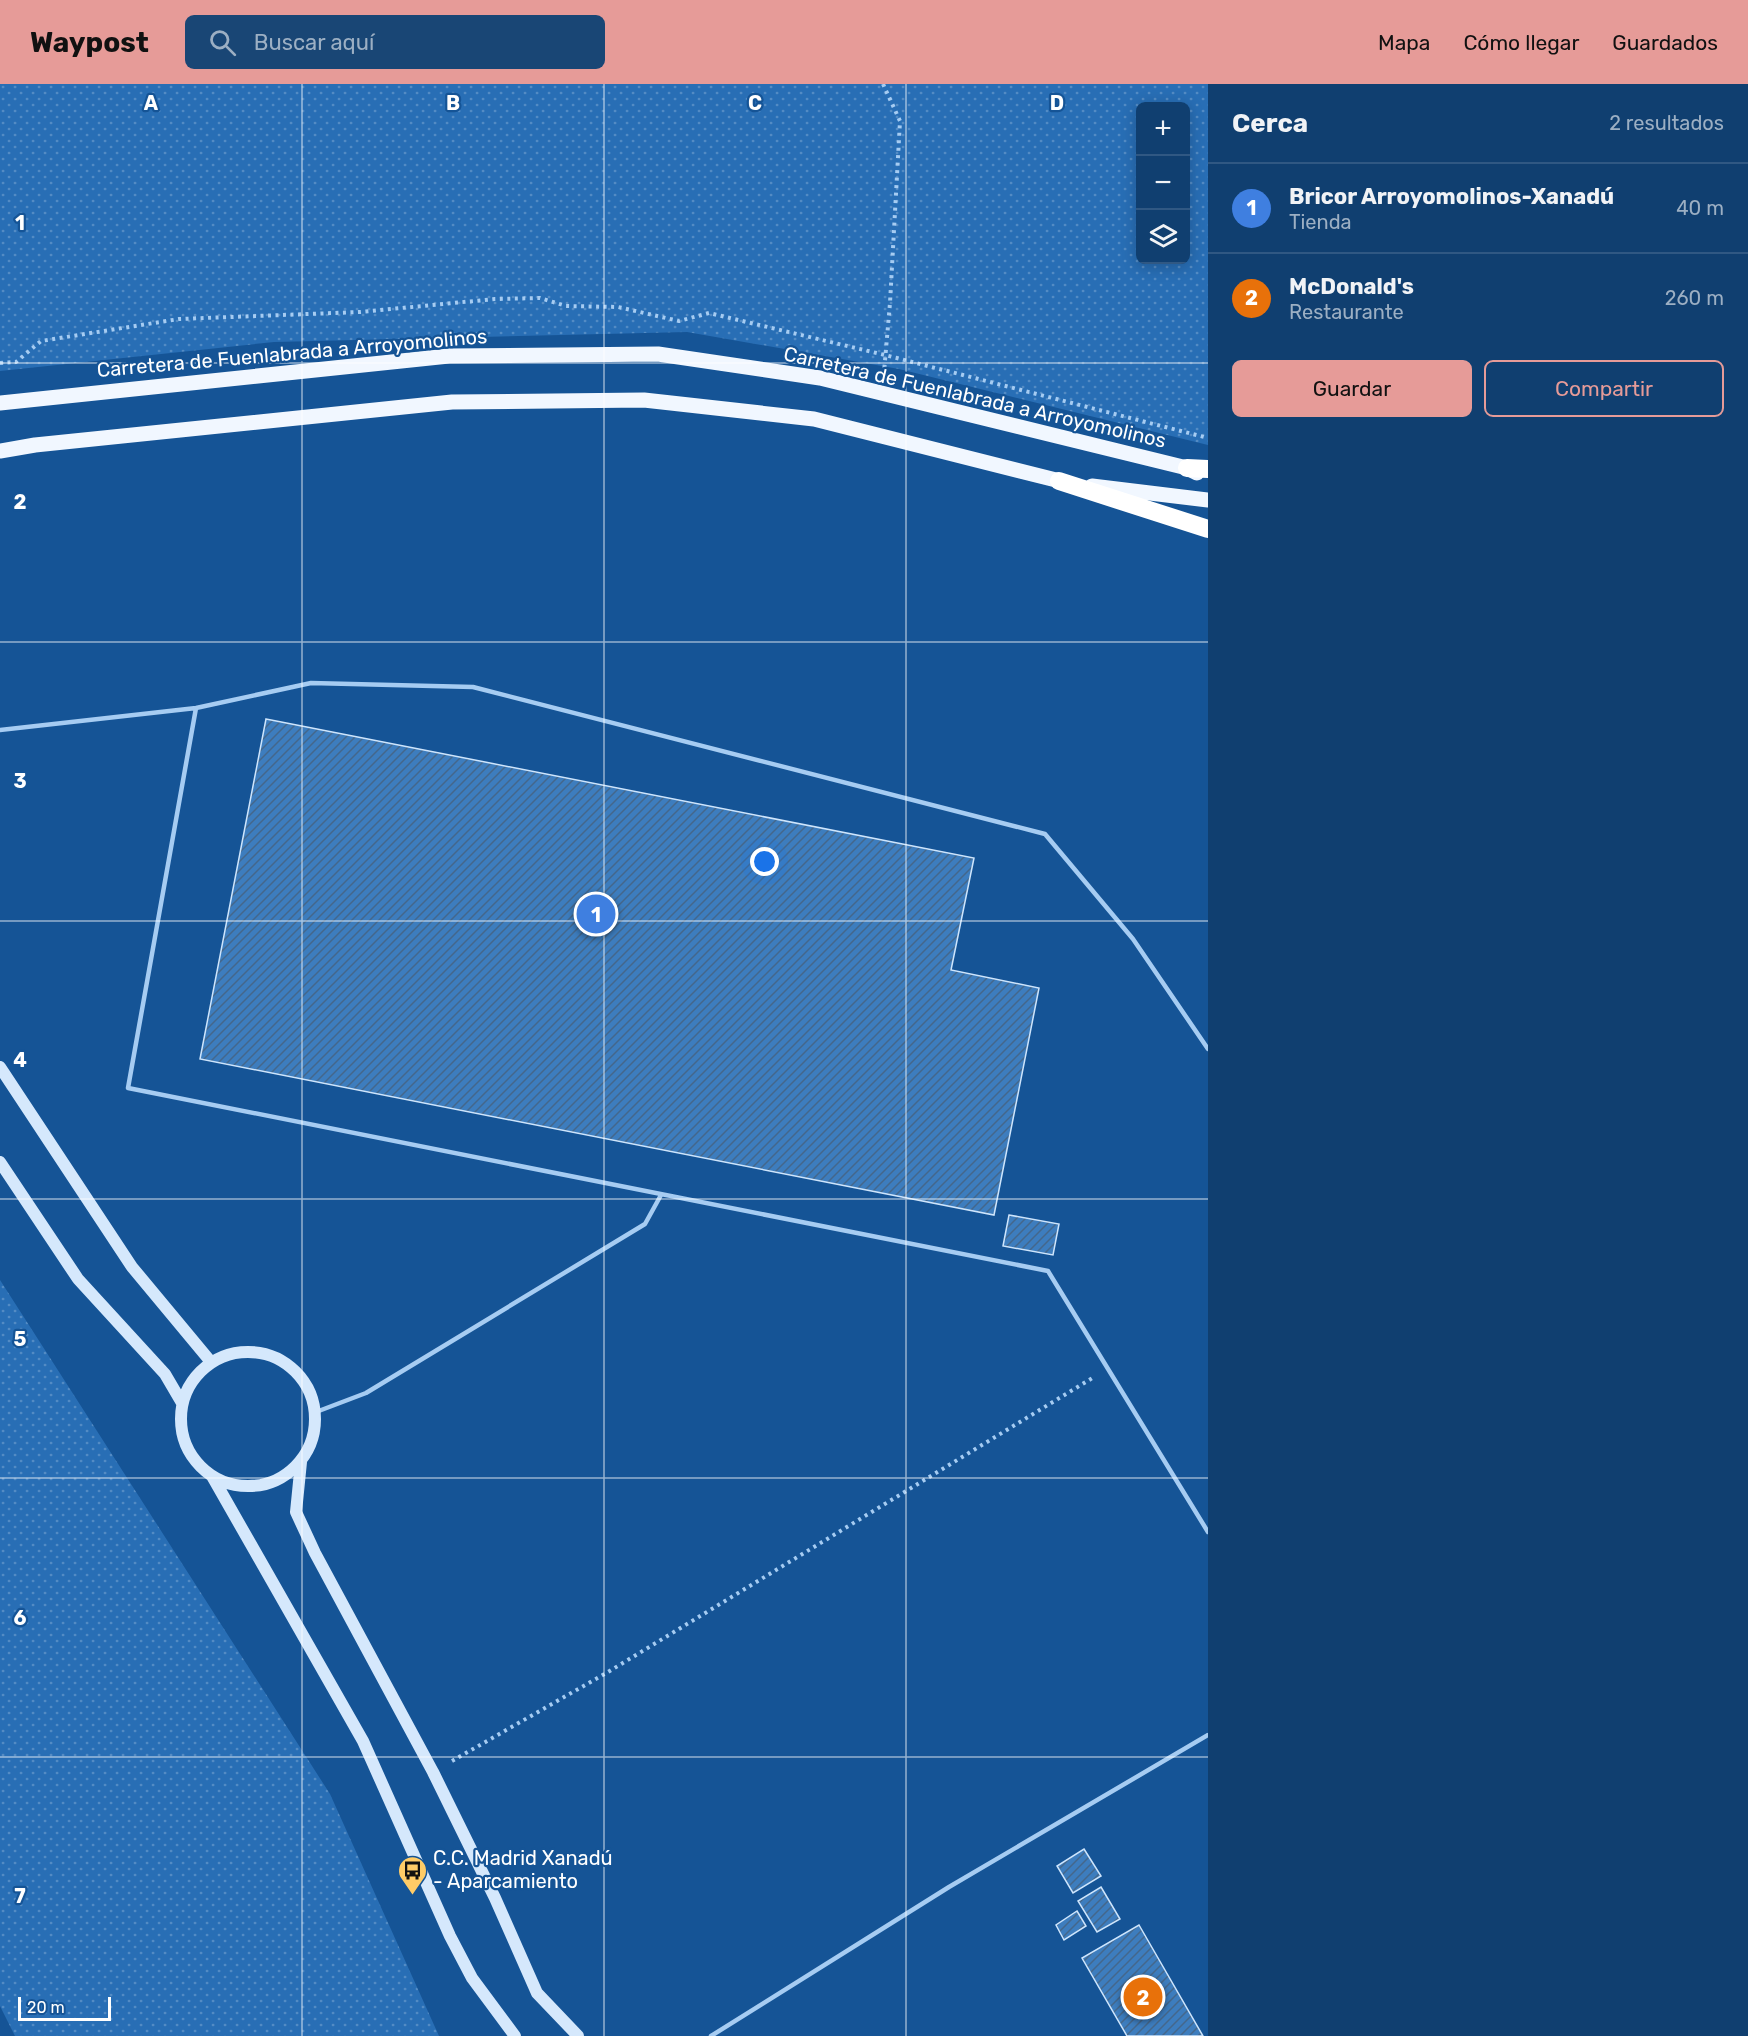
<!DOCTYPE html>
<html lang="es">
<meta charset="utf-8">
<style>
:root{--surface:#103f70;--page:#194675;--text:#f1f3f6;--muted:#9cafc3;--line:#305883;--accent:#e69b98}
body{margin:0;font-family:Rubik,sans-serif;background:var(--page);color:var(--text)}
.controls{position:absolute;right:18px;top:18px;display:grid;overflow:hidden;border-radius:9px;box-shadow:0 3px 15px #0003}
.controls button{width:54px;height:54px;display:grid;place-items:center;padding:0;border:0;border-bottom:2px solid var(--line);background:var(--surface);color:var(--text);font:30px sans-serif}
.scale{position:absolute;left:18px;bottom:15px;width:93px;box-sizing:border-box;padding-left:6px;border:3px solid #fff;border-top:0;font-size:16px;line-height:21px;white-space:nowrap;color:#fff;-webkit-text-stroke:4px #155496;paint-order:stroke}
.you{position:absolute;left:765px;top:778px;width:21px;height:21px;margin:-15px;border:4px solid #fff;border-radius:50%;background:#1a73e8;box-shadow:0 0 0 9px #1a73e833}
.badge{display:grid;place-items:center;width:39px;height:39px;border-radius:50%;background:var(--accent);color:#fff;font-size:20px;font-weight:700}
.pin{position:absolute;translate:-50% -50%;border:3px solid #fff;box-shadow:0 2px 6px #0006}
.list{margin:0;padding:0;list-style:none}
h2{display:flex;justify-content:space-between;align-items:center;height:78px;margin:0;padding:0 24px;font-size:26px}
h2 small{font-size:20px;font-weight:400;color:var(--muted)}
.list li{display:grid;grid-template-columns:39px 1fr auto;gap:18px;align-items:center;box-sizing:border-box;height:90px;padding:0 24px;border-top:2px solid var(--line)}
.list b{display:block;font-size:22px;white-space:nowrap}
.list p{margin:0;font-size:20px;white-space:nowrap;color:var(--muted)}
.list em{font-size:20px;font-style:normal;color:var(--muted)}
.actions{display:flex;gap:12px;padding:18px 24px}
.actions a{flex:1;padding:14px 0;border:2px solid var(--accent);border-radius:9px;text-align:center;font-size:21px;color:var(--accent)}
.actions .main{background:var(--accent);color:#111}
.icon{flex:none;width:33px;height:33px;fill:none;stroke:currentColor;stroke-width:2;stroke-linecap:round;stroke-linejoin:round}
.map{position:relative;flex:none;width:1208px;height:1952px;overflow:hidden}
header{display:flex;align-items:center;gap:36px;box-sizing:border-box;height:84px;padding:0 30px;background:var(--accent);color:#111}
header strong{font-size:28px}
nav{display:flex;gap:33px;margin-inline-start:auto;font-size:21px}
.search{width:420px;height:54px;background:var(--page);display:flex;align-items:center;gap:15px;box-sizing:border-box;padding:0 21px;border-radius:9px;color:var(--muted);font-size:22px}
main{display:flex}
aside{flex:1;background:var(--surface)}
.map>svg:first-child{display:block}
.grass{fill:url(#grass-dots);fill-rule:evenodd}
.building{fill:url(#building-hatch);stroke:#cee5fc;stroke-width:1.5}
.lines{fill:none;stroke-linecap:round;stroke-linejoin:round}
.path{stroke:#a6ccf2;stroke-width:4;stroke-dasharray:3 4.5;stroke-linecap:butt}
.lane{stroke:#a6ccf2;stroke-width:4.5}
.secondary{stroke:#d5e8fc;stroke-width:12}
.primary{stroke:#f1f7ff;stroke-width:15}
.highway{stroke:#fff;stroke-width:18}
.grid{fill:none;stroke:#fff;stroke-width:1.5;stroke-opacity:0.55}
.labels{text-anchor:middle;stroke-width:4.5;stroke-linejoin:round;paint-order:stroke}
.street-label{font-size:20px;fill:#fff;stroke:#155496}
.poi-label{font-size:20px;fill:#fff;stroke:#155496;text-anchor:start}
.grid-label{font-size:20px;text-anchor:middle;font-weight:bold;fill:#fff;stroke:#155496;stroke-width:4.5;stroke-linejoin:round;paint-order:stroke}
</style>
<header>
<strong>Waypost</strong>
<div class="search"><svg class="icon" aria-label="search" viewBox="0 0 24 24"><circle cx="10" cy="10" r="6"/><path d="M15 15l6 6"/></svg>Buscar aquí</div>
<nav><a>Mapa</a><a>Cómo llegar</a><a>Guardados</a></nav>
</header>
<main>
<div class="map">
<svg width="1208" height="1952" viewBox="0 0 1208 1952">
<defs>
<pattern id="grass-dots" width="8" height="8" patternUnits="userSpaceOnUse" patternTransform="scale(1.5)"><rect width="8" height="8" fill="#286eb5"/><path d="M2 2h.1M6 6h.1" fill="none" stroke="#538bc4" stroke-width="1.8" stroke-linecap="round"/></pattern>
<pattern id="building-hatch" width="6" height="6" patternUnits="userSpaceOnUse" patternTransform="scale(1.5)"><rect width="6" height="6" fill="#3d7dbe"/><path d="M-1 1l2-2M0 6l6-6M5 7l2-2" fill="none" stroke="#44678b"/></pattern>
</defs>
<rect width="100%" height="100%" fill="#155496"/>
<path class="grass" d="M0 0H1208V361L899 285 687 248 274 258 0 287ZM1186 22V176H1140V22Z
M0 1196 330 1710 439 1952H15L0 1922Z"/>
<path class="building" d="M266 635 974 774 951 886 1039 904 994 1131 200 975Z
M1009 1131 1059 1140 1053 1171 1003 1162Z
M1084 1765 1101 1792 1073 1809 1057 1782Z
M1101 1803 1120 1835 1097 1848 1078 1817Z
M1077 1827 1086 1842 1064 1856 1056 1841Z
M1139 1841 1203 1952H1127L1082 1874Z"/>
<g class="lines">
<path class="path" d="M883 0 900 37 890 219 884 288
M0 279 16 278 41 257 179 235 360 228 495 215 540 214 566 222 618 223 679 237 709 229 885 271 1208 354
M452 1677 608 1588 1094 1293"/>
<path class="lane" d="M196 624 128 1004 1048 1187 1208 1448
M0 646 196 624 311 599 473 603 1045 750 1133 855 1208 965
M316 1328 366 1309 645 1140 661 1111
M711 1952 949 1803 1208 1651"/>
<path class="secondary" d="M0 983 132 1183 211 1278
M0 1078 78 1195 165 1290 182 1319
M181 1335a67 67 0 1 1 134 0a67 67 0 1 1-134 0Z
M301 1378 296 1428 315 1469 433 1688 495 1814 537 1909 578 1952
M212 1392 363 1657 450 1852 472 1894 515 1952"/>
<path class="primary" d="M0 319 449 272 658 270 820 294 1187 384 1197 389
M0 367 35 361 452 318 644 316 814 335 1068 399
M1092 402 1208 416"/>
<path class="highway" d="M1187 384 1208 385
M1059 397 1208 445"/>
</g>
<path class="grid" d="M302 0V1952M604 0V1952M906 0V1952M0 279H1208M0 558H1208M0 837H1208M0 1115H1208M0 1394H1208M0 1673H1208"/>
<defs>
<symbol id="bus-pin" viewBox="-11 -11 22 30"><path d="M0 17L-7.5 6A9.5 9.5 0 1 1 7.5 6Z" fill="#ffcc67" stroke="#155496"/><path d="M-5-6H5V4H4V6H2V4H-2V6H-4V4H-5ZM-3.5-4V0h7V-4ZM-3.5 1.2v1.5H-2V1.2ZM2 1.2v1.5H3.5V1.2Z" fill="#111"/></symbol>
</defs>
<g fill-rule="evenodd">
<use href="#bus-pin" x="396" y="1770" width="33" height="45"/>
</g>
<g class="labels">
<g class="street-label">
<text transform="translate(292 269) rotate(-5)" y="7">Carretera de Fuenlabrada a Arroyomolinos</text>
<text transform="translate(975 313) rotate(13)" y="7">Carretera de Fuenlabrada a Arroyomolinos</text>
</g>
<g class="poi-label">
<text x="433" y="1781">C.C. Madrid Xanadú<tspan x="433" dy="23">- Aparcamiento</tspan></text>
</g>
</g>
<g class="grid-label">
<text x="151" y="26">A</text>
<text x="453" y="26">B</text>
<text x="755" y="26">C</text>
<text x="1057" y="26">D</text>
<text x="20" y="146">1</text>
<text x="20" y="425">2</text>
<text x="20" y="704">3</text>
<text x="20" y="983">4</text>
<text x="20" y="1262">5</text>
<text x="20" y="1541">6</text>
<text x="20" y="1819">7</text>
</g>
</svg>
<div class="controls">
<button>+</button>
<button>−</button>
<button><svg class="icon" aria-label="layers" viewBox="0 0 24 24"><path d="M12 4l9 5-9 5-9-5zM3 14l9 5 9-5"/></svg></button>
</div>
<div class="scale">20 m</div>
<div class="you"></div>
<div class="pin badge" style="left:596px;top:830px;background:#3f7fe0">1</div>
<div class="pin badge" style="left:1143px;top:1913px;background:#e8710a">2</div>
</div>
<aside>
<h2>Cerca<small>2 resultados</small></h2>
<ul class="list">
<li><span class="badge" style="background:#3f7fe0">1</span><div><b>Bricor Arroyomolinos-Xanadú</b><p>Tienda</p></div><em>40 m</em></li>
<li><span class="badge" style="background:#e8710a">2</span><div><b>McDonald's</b><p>Restaurante</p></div><em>260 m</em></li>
</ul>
<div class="actions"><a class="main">Guardar</a><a>Compartir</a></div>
</aside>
</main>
